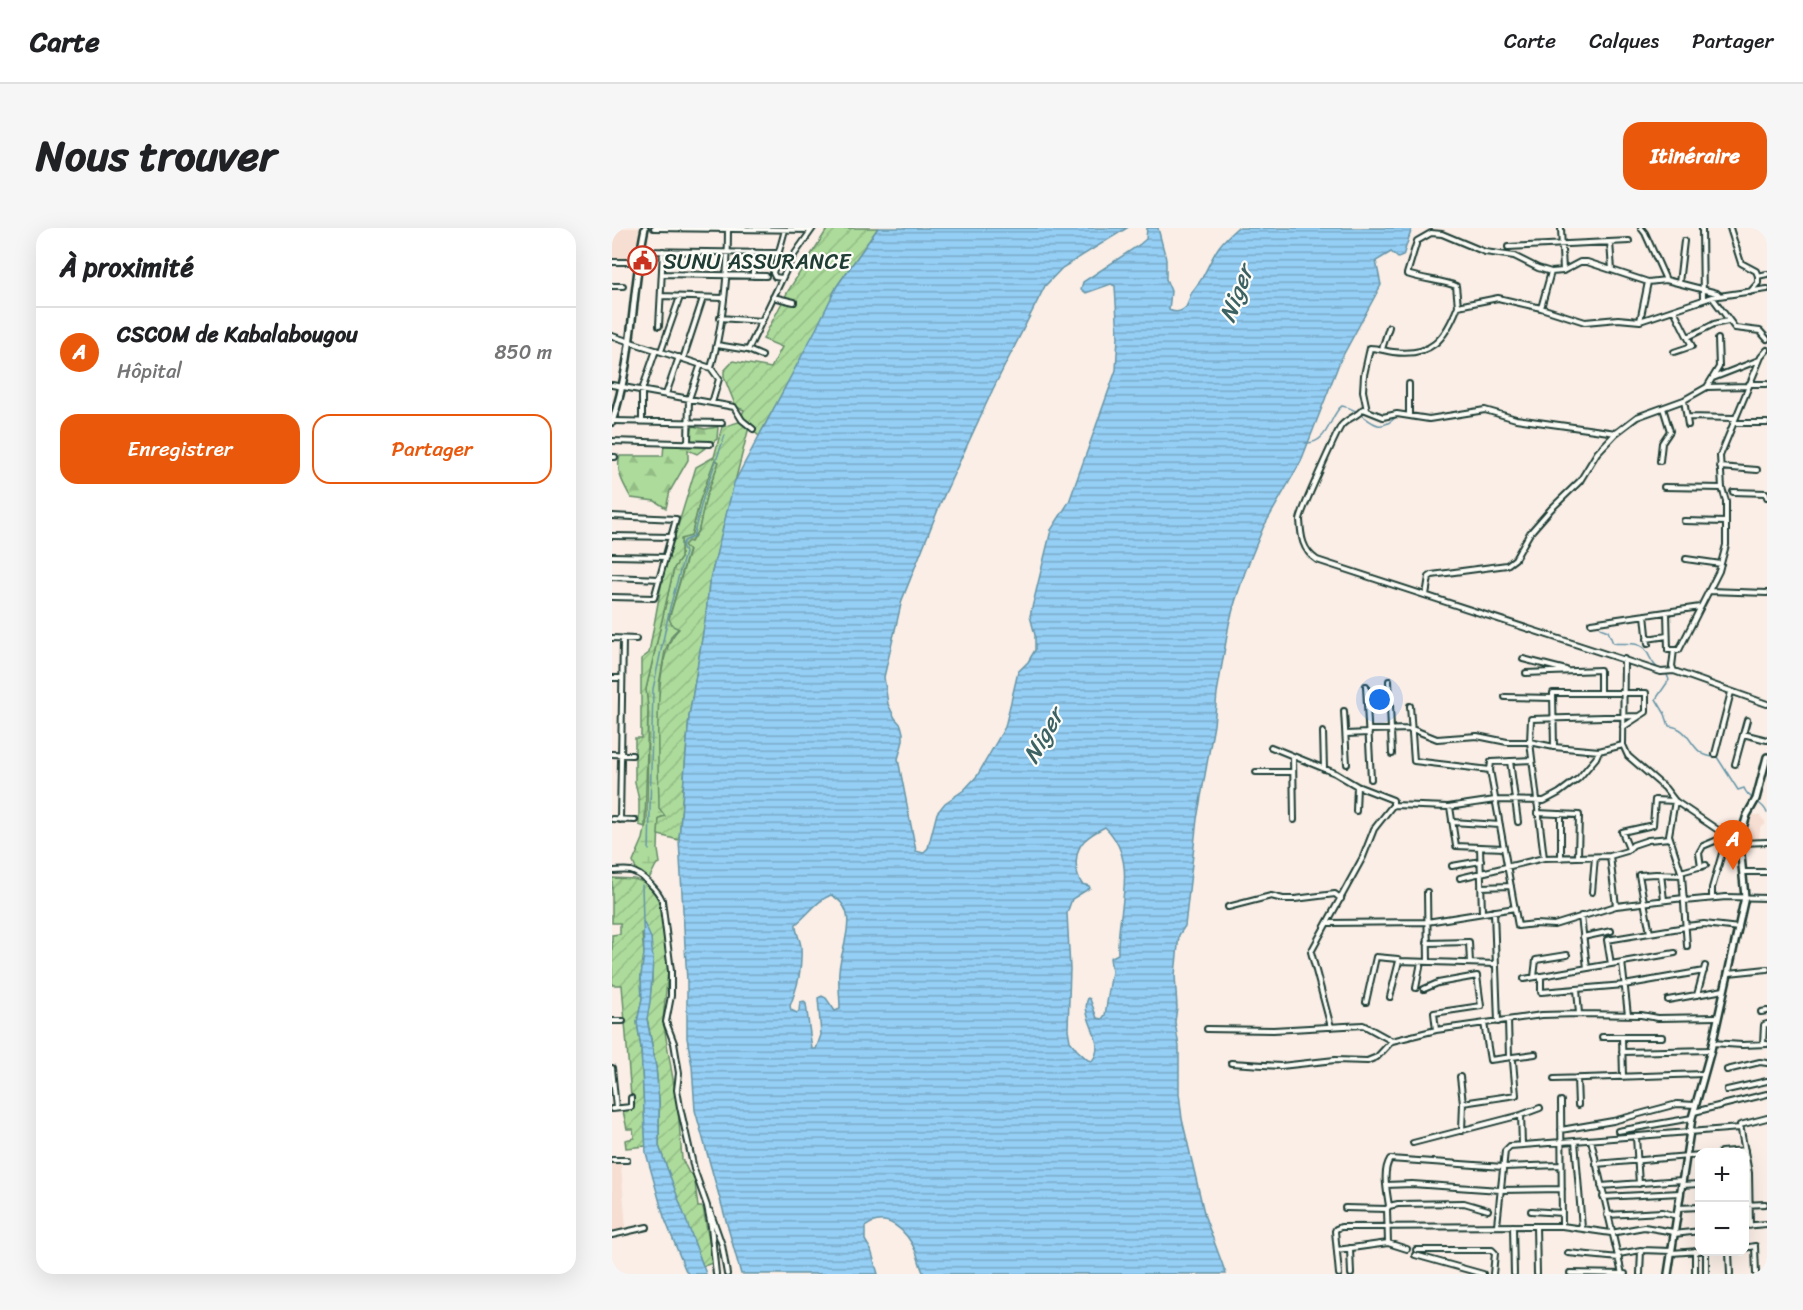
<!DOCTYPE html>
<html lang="fr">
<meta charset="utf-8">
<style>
:root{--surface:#fff;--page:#f6f6f6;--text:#202124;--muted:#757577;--line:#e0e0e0;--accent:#ea580c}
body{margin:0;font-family:Sriracha,sans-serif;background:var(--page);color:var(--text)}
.controls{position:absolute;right:18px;bottom:18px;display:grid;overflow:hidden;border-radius:12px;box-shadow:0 6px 24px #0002}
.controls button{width:54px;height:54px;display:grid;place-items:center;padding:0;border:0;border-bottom:2px solid var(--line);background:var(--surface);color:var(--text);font:30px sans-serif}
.you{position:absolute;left:768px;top:472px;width:21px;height:21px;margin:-15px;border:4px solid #fff;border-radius:50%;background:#1a73e8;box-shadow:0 0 0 9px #1a73e833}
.badge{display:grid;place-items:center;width:39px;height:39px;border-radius:50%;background:var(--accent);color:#fff;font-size:20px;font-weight:700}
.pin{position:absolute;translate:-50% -50px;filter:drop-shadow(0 2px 3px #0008)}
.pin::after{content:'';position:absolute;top:32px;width:21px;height:18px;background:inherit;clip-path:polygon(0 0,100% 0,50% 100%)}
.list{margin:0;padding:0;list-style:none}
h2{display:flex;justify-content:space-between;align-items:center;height:78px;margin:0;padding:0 24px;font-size:26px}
h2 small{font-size:20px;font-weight:400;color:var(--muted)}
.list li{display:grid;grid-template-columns:39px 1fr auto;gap:18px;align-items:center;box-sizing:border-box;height:90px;padding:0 24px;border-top:2px solid var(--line)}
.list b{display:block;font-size:22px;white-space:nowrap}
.list p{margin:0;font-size:20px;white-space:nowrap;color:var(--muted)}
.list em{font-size:20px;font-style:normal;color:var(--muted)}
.actions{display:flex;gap:12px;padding:18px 24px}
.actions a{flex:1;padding:14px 0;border:2px solid var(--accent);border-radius:18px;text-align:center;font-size:21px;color:var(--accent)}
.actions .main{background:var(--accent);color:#fff}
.map{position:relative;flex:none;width:1155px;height:1046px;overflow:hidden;border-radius:18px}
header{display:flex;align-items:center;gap:36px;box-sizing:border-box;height:84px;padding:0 30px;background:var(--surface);border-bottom:2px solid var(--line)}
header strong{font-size:28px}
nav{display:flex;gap:33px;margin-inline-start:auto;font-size:21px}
.intro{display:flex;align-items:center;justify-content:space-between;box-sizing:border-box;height:144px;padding:0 36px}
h1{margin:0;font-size:42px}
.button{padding:15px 27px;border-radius:18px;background:var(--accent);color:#fff;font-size:21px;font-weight:700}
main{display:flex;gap:36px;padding:0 36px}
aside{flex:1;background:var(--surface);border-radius:18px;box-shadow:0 6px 24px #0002}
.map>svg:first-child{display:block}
.built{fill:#f7ded2}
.forest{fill:url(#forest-firs);stroke:#668c68;stroke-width:1.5}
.wetland{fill:url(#wetland-marsh);stroke:#668c68;stroke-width:1.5}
.garden{fill:url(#garden-furrows);stroke:#668c68;stroke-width:1.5}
.water{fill:url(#water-rules);stroke:#6695a8;stroke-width:1.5;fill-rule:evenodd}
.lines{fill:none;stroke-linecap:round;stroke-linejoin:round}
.stream{stroke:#6695a8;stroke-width:1.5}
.street-casing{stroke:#1f3d34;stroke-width:8}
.secondary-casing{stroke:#1f3d34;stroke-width:10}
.street{stroke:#fdfcf7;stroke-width:4}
.secondary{stroke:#fdfcf7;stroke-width:5}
.labels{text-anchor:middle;stroke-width:4.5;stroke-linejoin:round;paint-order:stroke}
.poi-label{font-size:22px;fill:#1f3d34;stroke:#fdfcf7;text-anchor:start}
.water-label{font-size:24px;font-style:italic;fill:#3c6264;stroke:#fdfcf7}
</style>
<header>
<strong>Carte</strong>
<nav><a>Carte</a><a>Calques</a><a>Partager</a></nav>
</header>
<div class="intro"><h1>Nous trouver</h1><a class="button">Itinéraire</a></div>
<main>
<aside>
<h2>À proximité<small></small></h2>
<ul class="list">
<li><span class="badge">A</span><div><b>CSCOM de Kabalabougou</b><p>Hôpital</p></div><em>850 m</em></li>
</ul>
<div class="actions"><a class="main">Enregistrer</a><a>Partager</a></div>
</aside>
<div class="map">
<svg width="1155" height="1046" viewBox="0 0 1155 1046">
<defs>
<pattern id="forest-firs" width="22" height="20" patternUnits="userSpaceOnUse" patternTransform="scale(1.5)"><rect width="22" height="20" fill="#acdb9b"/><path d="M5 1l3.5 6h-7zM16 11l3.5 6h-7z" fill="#94bd86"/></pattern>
<pattern id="wetland-marsh" width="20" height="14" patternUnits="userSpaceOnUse" patternTransform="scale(1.5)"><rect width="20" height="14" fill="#acdb9b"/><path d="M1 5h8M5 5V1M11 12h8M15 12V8" fill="none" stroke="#94bd86"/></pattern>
<pattern id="garden-furrows" width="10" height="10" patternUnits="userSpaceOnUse" patternTransform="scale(1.5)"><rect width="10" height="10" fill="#acdb9b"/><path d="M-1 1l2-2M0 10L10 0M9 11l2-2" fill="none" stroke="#94bd86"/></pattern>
<pattern id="water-rules" width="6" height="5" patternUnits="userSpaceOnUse" patternTransform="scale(1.5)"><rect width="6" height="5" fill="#95cff5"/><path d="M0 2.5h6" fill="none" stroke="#79a9c7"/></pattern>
</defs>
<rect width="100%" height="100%" fill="#faeee6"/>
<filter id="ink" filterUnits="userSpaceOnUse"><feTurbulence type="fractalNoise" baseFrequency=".0167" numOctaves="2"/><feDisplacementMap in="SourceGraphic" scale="12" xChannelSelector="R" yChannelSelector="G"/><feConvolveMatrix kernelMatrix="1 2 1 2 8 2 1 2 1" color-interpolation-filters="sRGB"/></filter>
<g filter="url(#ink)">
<path class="built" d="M0 0H30L22 30H0Z
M1138 587H1147L1153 593V597L1148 599 1147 614 1130 613Z
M0 936H9L14 1001 0 1005Z"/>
<path class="forest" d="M81 198 93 201 106 199 105 211 85 226 76 222V232L58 263 54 280 43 273 19 270C12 257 3 243 8 228H51L52 216 77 213Z"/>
<path class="wetland" d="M102 231 107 234 94 269 87 301 79 314 57 390 67 400 60 407 53 423 47 456 53 588 47 590 46 622 48 635 44 637 37 651 26 646 21 634 31 611 35 591 36 480 34 461 62 340 69 330V310L79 308 88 272Z"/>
<path class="garden" d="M216 0H266L225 58 205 101 147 208 137 199 97 356 94 387 77 489 67 612 46 607 47 590 53 588 47 580C47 540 38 426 67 401L61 398 57 391 77 323 72 317 76 313 79 314 87 301 94 269 107 234 103 231 88 272 79 308 69 311V330L62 340 34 461 36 480 33 599 27 597V572L23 554V510H29V431L37 425 51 347 84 239 102 229 110 199 127 194 132 182 124 179 112 149V143L121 133 159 140 170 119 151 111 176 63Z
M0 650 22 651 34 655 48 671 56 743 51 792 66 881 70 931 77 945 82 947 86 979H91L101 1035 91 1038 73 992 47 918V873L44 839 35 790 40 753 39 710 30 706 32 726 29 748 30 771 25 794 29 820 34 918 14 920 13 912 22 910 21 901H15L11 883 20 881 10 757H0V707L8 706V695H0Z"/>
<path class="water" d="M266 0H515L450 40 433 58 381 161 329 274 290 372 272 449 276 476 283 490 289 497 291 505V513L286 531 304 623 311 625 316 620 325 585 333 575 352 562 365 548 393 499 406 444 416 434 423 422V407L418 388 439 302 457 274 504 142 506 109 503 58 499 56 474 65 469 61 471 54 527 17 534 11 535 0H546L554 31V51L559 63 557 82C563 85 569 84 574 79 577 75 577 70 579 66 582 60 587 56 590 50 603 26 603 19 625 0H800L791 28 786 30 779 24 764 33 769 57 728 133 689 233 651 300 633 344 623 374 617 396 605 465 602 497 585 591 573 698 567 707 563 747 565 779 563 794 567 819V865L570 891 593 989 614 1046H312C308 1039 307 1031 304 1024 295 1003 274 982 253 999V1012L259 1022 266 1046H129L83 882 80 838 75 810V753L67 612 77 489 94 387 97 356 122 255 204 101 225 58ZM493 599C529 634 504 683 506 726L498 730 500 743 493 787 490 791 485 790 478 771 476 770C467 790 496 813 480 833L476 832 465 822 458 813 456 801 458 741 455 685 460 671 478 660 477 658 470 656C462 645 462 623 472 613 477 608 487 602 493 599ZM219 667C250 683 229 717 227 743 226 756 228 769 228 781L223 783 214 770 210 768 206 770 209 807 204 821H200L194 776 192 773 188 774 187 783 185 785 179 782 178 778C186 757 190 742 189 720 189 711 183 705 184 696 197 686 204 673 219 667Z
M31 693 39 710 41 733 38 774 35 791 44 839 47 873V918L94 1046H76L73 1041 52 989 34 925 29 820 25 794 30 771 29 748 32 726Z"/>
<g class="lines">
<path class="stream" d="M693 215C717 217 718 185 730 178 756 182 761 212 785 188
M988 400 996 403 1001 415C1012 417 1028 412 1035 424 1039 431 1040 436 1047 441
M1054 444 1057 452 1044 471 1053 486 1057 498C1082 500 1077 530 1105 529L1126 562 1132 560C1136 572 1151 573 1155 585
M37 622 41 461 58 379 73 325 70 317 72 313 81 309 91 270 113 207
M30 657 31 693"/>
<defs>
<path id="street" d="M42 0 199 2
M949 0 951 43
M1029 0 1033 5 1054 52
M1090 0 1091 72
M1118 0 1129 35 1144 43 1146 48 1155 46
M998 14 1000 42
M896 19 1017 13
M29 23 166 25
M0 34H26
M50 46 154 48
M141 48V24
M170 50 163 49 161 45 173 2
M1067 55 1072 13
M0 58H11
M1138 64 1146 55V48
M49 68 111 70
M161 69 182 74
M1100 69 1123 100 1148 103 1155 111
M846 78 844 58C833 53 809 51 795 46L805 13 819 5 830 6 873 24 902 28 926 40 939 44 951 43 968 34H975L1036 54 1054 52 1105 65 1107 67
M929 80 939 44
M108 90 149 93
M1028 93 1036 54
M47 98 51 23
M0 108 99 140 107 151 100 175
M1076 109 1102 96 1116 93
M105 117 136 122 150 128
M770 121 777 99
M136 122 180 30 201 0
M49 123 68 69
M1062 124 1080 118 1062 82
M71 131 91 70
M99 140C111 96 116 47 116 1
M1101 150 1147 132
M797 156V187
M1137 156H1155
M0 157 122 179 130 192 141 201
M1095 159 1107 139 1106 111
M54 166 67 129
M1072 172 1076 197
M755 182 751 163 752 147 758 120C766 120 773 123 781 124 819 129 833 112 846 78L886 70 929 80 973 94 1006 91 1028 93 1100 69 1155 61
M1075 189 1122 190
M1 193 110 195
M30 193V162L44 122
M1121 195H1155
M1004 205 904 191 873 182 817 191 785 186 771 189 751 181C745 189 735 190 729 198 724 206 688 285 688 292 689 308 690 322 705 332L1049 444 1062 443 1155 476
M0 213 98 216
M76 215 77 171 89 136
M0 229H3
M1048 233 1050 215 1058 203 1051 180
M1108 239 1145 242
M1052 259 1110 260
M1121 264 1154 265 1155 269
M0 288 64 291 42 370 0 369
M1072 293 1114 294
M0 308 60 309
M0 328 54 329
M1074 331 1109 336
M0 349 48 351
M1097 363 1155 365
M814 367 817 349 820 347 895 337 903 331 918 305 939 281 968 253 985 225 1004 205 1025 189 1072 172 1095 159 1136 158
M1055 384 1056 422H1062
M1033 387 1036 416
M979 395 1088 379
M0 410 24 411
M1035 411 1055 408
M911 431 954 442
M1062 443 1060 438 1062 422H1067L1107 343 1114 317V273L1110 260 1108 228 1149 129 1155 122
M914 445 988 442V465
M0 450H10
M777 453 780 526
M754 458 759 551
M893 469 941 470
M798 478 802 533 878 542
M732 483 735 536
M757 502 800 501 825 511 865 508 895 514H918L942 519 987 523 1011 517 1016 528 1053 560 1063 573 1128 617
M711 504 712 541
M734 506 757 505
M1131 506 1155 512
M1011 517 1012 431
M659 519 723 545 745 558 781 572V577L762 601 751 629 699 724 719 799
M942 519 941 465H1034V484L1011 499
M0 526 20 527
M1103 526 1119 464
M681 528 682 592
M920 532 879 534 878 542 906 698 923 696 942 697 1004 678 1072 670
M898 533 906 594
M1123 536 1135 492
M644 544H681
M782 577 836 579 883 572 932 573 947 565 967 550 984 530 987 523
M838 579 844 618 892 620
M744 583 745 558
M925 585 967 587 966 629
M0 591 23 592
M8 592 11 411
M840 594 888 597
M1129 615 1155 614
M868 619 870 685
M1017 621 1010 604 1041 597 1043 572 1063 573 1057 607 1070 647 1075 718
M998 628 1004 678
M932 630 918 514 919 491 1028 488
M949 630V586
M840 638 869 633
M1089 639 1087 625 1091 618 1115 608
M0 643C6 643 13 642 19 643 30 646 46 662 50 672L59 743V768L54 794 62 815 67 845 65 862 68 879 82 941 95 978 99 998 104 1046
M1069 644 1094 637
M1132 644H1155
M1049 646 1052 672
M848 650 932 630 998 628 1015 623 1021 617 1036 612 1058 610
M869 659 899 658
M815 664 816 734
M980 664 983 629
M1100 670V660L1115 608
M1072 673 1114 669 1155 670
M616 679 659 668 671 671H683L723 666 729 671
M882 683 886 794
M969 688 975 740
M716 695 815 694 903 680
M1074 698 1092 696 1127 700
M1038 705 1027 647 1044 646 1070 647
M971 709 999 703
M815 715 857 714 858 735
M1010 734 1016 787
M999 736 995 712 1074 699
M1117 745 1155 741
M929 748V764L1012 757 1092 743
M922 749 924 732 955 727
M912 751 1063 725
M804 760 809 734
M812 761 826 755 865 748 869 778 822 785 824 802
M965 761 967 786
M1085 767 1093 738
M778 769 787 733
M1056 772 1112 762
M754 774 764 729 786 731 787 733 884 736
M1149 784 1155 783
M896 792 897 829
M0 793H11
M872 795 878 832 923 826
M595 801 661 802 751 797 780 813
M990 809H1050
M1010 809 1011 849
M1100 815 1130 817 1155 816
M1151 816 1152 797 1155 796
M1010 824 1099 822
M619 835 669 838 723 832 755 833 765 829 780 813 824 802 930 787 967 786 1029 787 1046 790 1105 789
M0 840 4 880
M1115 842 1148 834 1155 835
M848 849 851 875 850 903
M965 850 966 877
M942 851 1092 846
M1115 862 1155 853
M949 873 950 998
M851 875 904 867 901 833
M0 881 19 879V870
M1082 884 1155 866
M909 887 910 916
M949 902 1001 893 1065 876 1083 877
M1006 903 1080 890
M1024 909 1027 956
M979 912 1010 1046
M963 913 970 1000
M801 915 909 887 928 880
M1109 924 1133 922
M0 932H15
M984 936 1088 927
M774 957 800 956 888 962 950 961
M1070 957 1088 956
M989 958 1070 952
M991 969 1068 965
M1132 977 1153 976
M777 978C775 963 770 944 778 931L891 939 949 937
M733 980 775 981 776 1015 795 1021
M1066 980 1088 979
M775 981 777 978 786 976 852 975 876 982
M98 983 110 1017 115 1046
M919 983 950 985
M995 987 1050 984 1065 988
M885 997 893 923 898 918 1128 900
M901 998 902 1046
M924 998 925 1046
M1132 998 1154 996
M1138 998 1137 945 1128 897 1155 890
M1062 1006 1088 1003
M0 1007 35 999
M738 1020 739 1046
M1132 1020 1143 1018 1144 1046
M725 1022 776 1015
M804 1022H880L883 1025 881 1046
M1083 1023V1046
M1094 1024V1046
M1117 1024 1118 1046
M956 1025 1007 1030
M1059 1025 1088 1023
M1007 1026 1029 1022 1059 1023
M803 1027 871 1046
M958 1045 1013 1046
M727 1046 723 1003 724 1001 729 999 924 998H950L999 1005 1032 999 1062 1004
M1028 1046 1029 1022"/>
<path id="secondary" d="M0 194C22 131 19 64 33 0
M1056 1046 1080 890 1099 822 1133 669 1128 617 1130 603 1135 587 1144 571 1155 529"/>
</defs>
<use href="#street" class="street-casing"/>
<use href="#secondary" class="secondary-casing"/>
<use href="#street" class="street"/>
<use href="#secondary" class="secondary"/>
</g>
</g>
<defs>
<symbol id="civic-ring" viewBox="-11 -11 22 22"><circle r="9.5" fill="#fdfcf7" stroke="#c8321e" stroke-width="1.5"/><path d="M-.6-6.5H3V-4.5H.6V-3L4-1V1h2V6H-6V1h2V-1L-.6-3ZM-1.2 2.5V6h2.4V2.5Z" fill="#c8321e"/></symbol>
</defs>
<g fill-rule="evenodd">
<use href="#civic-ring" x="14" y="16" width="33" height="33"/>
</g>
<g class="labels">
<g class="poi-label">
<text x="51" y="41">SUNU ASSURANCE</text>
</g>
<g class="water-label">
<text transform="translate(624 66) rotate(-70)" y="8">Niger</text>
<text transform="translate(431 508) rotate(-61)" y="8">Niger</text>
</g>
</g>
</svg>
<div class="controls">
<button>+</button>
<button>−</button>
</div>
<div class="you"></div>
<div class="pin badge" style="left:1121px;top:642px">A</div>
</div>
</main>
